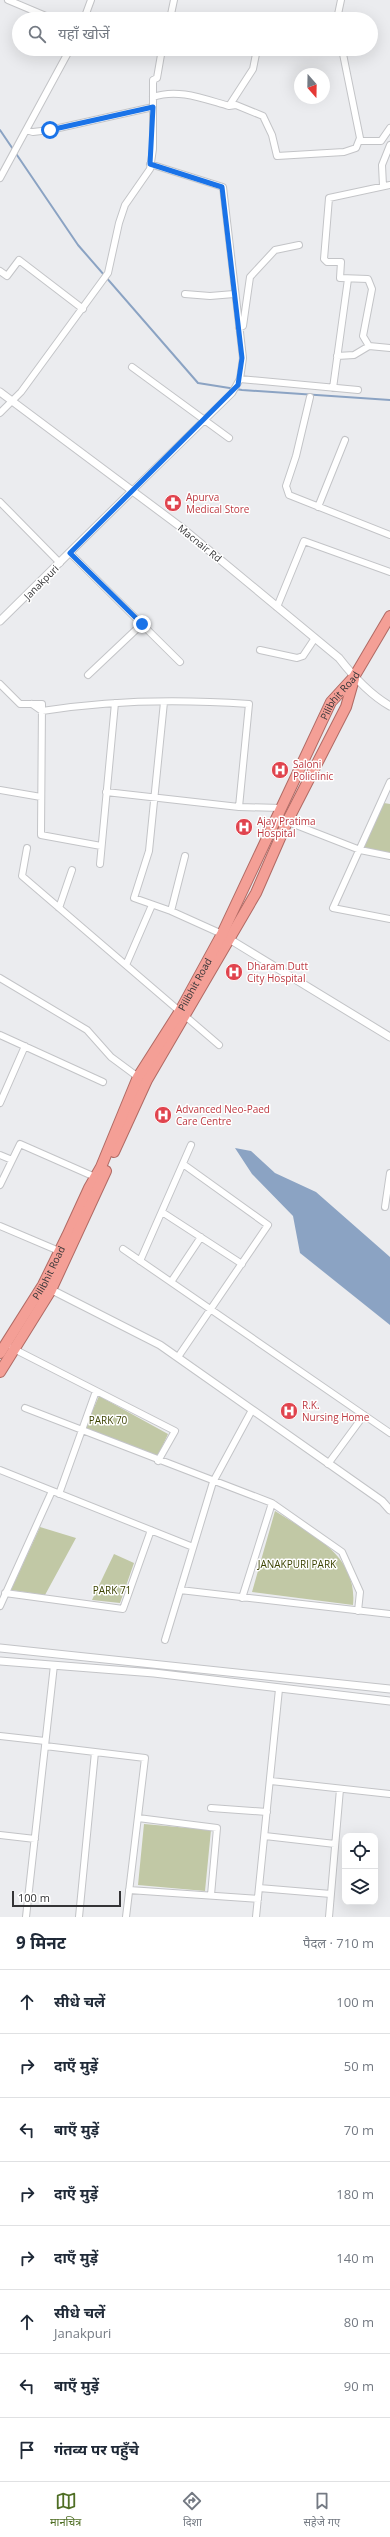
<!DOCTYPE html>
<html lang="hi">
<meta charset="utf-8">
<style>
:root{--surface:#fff;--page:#f2f2f3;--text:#1f2937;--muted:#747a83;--line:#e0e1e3;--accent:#4f6e24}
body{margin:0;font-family:"Open Sans","Noto Sans Devanagari",sans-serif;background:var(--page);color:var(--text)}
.controls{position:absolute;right:12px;bottom:12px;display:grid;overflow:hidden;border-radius:8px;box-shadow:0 4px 16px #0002}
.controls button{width:36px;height:36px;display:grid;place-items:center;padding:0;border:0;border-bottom:1px solid var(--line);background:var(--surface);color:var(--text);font:20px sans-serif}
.compass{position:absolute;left:294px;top:68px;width:36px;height:36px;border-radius:50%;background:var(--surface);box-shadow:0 4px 16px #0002;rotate:160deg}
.scale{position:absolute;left:12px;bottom:10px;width:109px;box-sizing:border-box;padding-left:4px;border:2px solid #343436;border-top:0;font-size:11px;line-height:14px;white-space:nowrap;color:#343436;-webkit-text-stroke:3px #fff;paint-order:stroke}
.stop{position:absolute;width:12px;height:12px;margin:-9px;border:3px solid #1a73e8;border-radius:50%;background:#fff}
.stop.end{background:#1a73e8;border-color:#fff;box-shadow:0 1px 4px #0008}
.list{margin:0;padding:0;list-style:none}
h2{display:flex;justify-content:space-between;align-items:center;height:52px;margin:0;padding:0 16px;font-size:17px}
h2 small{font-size:13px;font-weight:400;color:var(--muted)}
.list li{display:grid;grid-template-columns:26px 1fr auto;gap:12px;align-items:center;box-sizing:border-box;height:64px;padding:0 16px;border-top:1px solid var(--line)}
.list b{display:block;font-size:15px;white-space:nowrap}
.list p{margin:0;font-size:13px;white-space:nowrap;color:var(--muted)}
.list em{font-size:13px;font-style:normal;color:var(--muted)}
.icon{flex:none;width:22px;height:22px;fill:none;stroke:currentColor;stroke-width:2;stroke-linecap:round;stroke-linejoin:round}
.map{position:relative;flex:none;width:390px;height:1917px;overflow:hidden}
.search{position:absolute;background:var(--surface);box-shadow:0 4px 16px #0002;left:12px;right:12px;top:12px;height:44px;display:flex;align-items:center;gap:10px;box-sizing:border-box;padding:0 14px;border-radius:22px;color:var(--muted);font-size:15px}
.sheet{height:564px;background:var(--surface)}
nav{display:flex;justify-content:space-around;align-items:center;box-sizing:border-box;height:56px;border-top:1px solid var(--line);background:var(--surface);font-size:11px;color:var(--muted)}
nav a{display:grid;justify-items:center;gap:2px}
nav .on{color:var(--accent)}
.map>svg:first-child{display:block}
.green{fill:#c1c8a5}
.water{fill:#8ba3c3}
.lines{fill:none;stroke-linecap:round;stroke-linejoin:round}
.stream{stroke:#8ba3c3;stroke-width:2}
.minor-casing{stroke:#c3c4c7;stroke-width:8}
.tertiary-casing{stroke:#c3c4c7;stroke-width:9}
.trunk-casing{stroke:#b06a64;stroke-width:12}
.minor{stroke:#fff;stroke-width:6}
.tertiary{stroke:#fff;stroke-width:7}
.trunk{stroke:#f49f96;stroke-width:10}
.route{stroke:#1a73e8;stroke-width:5}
.labels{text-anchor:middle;stroke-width:3;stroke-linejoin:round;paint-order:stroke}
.health-label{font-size:10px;fill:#be3a42;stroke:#fff;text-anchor:start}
.street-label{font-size:10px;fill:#343436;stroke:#fff}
.park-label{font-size:10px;fill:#3b4200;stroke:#fff}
</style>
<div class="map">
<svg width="390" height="1917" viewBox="0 0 390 1917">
<rect width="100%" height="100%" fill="#ebecef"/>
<path class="green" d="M384 803 390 804V853L363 848Z
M99 1396 168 1434 157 1458 85 1428Z
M275 1511C311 1534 358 1555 353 1605L252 1592Z
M40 1527 76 1538 45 1595 11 1590Z
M114 1554 134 1563 120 1603 92 1600Z
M144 1824 211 1830 205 1891 138 1885Z"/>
<path class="water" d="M235 1148 251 1151 275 1173 316 1192 390 1257V1325L300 1253 293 1216 252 1174Z"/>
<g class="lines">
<path class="stream" d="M0 130 78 245 198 383 242 390 390 400"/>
<defs>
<path id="minor" d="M8 0 53 19
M84 19 91 0
M170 19 174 0
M337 19 341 0
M153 97C178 88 204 99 229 106L253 69 257 49
M229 106 236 105 263 116 272 135 277 156 344 152 356 148 360 138 342 49
M26 130 33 132 50 130 153 107
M359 141H381L390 128
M0 178 70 49
M383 186 382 165 390 145
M0 271 7 276 19 260 83 309
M185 294 210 296 234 294
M239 328 243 326 250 277 275 250 299 245
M369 346 363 336 372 289 368 279 340 278 341 262H327L324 259 329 198 390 185
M337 356 354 355 369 346 390 348
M132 367 229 438
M240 379 358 390
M333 388 348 279
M310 397 296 456 286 486 289 495 390 535
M0 413 21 392 108 273 119 223 125 205 150 169 153 149V80L157 78 162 49
M132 491 232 393 240 379 243 358 223 187 150 164
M0 502 60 563
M318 507 345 440
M70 553 180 662
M277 607 304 541 390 572
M260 650 297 658 303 656 315 638
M88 675 142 624
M0 684 20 704H42L41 835 101 846
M164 702 149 851 134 898 171 911 222 934
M32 704 42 711C110 700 180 699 249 704L239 807
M390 782 333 908 390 919
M0 790 41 797
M106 792 239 807 282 808
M278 818 360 850 390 856
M27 848 22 876 219 1045
M100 864 115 703
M59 908 72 870
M171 911 185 856
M126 965 152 905
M0 978 87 1030 111 1057 138 1077
M0 1035 103 1082
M0 1103 25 1046
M0 1155 12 1160
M0 1185 20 1144 95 1177
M385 1207 390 1173
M162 1212 242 1264
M0 1226 59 1251
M123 1249 390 1433
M140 1261 191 1145
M171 1282 201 1237
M12 1348 175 1431 158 1461
M178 1357 268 1225 183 1164
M25 1408 272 1503 342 1552 360 1592 358 1611
M328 1464 364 1415
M0 1470 193 1547
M59 1494 96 1391
M180 1590 390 1614
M5 1593 123 1609 151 1530
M242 1598 272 1503
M0 1606 52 1491
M165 1640 213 1482 252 1410
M0 1736 45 1741
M45 1746 145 1758 126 1917
M271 1781 390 1794
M211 1808 267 1812
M138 1818 217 1828 211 1895
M0 1835 35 1839
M265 1836 335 1844
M259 1888 331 1894
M129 1890 258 1899
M26 1917 54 1665
M79 1917 95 1752
M256 1917 279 1689
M329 1917 340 1789"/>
<path id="tertiary" d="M0 392 182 528 339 658C353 676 369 694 390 706
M0 621 132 491
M226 937 390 1037
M48 1288 160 1345 382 1501 390 1510
M0 1648 390 1689
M0 1661 154 1673 390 1701"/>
<g id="trunk">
<path d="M114 1152 147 1080 256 893 287 822 346 707 354 679"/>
<path id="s1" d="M0 1353 43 1285 67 1236 89 1188 101 1167 138 1077 180 1011 222 934 331 702 354 677 390 616"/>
<path d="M0 1372 51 1290 106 1171"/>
</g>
</defs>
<use href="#minor" class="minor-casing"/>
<use href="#tertiary" class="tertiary-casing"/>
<use href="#trunk" class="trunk-casing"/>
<use href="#minor" class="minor"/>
<use href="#tertiary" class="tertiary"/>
<use href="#trunk" class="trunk"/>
</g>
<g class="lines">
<path class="route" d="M50 130 153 107 150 164 222 187 242 358 238 385 70 553 142 624"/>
</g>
<defs>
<symbol id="pharmacy-disc" viewBox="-11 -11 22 22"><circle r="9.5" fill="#e0444e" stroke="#fff"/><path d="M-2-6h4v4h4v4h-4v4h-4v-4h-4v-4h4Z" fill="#fff"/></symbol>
<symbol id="hospital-disc" viewBox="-11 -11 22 22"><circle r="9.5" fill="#e0444e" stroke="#fff"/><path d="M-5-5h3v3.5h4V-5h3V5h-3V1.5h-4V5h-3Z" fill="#fff"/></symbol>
</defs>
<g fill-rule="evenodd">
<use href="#pharmacy-disc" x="163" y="493" width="20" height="20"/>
<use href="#hospital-disc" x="270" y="760" width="20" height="20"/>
<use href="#hospital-disc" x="234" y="817" width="20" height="20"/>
<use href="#hospital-disc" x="224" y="962" width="20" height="20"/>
<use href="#hospital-disc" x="153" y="1105" width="20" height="20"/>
<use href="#hospital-disc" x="279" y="1401" width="20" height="20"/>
</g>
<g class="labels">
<g class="health-label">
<text x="186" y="501">Apurva<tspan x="186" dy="12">Medical Store</tspan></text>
<text x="293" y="768">Saloni<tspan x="293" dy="12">Policlinic</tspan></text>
<text x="257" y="825">Ajay Pratima<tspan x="257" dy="12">Hospital</tspan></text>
<text x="247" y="970">Dharam Dutt<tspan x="247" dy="12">City Hospital</tspan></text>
<text x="176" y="1113">Advanced Neo-Paed<tspan x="176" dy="12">Care Centre</tspan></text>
<text x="302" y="1409">R.K.<tspan x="302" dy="12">Nursing Home</tspan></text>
</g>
<g class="street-label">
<text transform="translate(200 543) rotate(39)" y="4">Macnair Rd</text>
<text transform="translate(41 582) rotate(-45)" y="4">Janakpuri</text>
<text dy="4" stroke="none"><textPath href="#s1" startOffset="742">Pilibhit Road</textPath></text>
<text dy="4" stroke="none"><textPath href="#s1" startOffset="418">Pilibhit Road</textPath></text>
<text dy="4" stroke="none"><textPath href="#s1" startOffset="94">Pilibhit Road</textPath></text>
</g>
<g class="park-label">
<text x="108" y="1424">PARK 70</text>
<text x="297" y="1568">JANAKPURI PARK</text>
<text x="112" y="1594">PARK 71</text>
</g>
</g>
</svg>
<div class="controls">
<button><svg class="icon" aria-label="locate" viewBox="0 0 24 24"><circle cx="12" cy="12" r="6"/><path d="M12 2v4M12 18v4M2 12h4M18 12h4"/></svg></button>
<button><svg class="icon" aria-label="layers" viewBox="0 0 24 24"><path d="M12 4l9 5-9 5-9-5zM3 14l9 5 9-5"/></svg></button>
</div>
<svg class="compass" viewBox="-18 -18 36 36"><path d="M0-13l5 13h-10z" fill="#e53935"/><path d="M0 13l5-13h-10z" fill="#747a83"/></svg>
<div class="scale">100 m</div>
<div class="stop" style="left:50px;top:130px"></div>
<div class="stop end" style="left:142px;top:624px"></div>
<div class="search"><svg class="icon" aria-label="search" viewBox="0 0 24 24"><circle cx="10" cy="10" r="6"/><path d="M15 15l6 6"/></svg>यहाँ खोजें</div>
</div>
<section class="sheet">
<h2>9 मिनट<small>पैदल · 710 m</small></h2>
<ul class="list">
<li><svg class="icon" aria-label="ahead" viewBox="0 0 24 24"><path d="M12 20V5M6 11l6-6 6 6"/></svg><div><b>सीधे चलें</b></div><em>100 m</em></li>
<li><svg class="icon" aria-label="right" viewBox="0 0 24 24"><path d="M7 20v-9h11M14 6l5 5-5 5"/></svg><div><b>दाएँ मुड़ें</b></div><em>50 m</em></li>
<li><svg class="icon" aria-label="left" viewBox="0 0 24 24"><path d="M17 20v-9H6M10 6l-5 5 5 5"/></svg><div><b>बाएँ मुड़ें</b></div><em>70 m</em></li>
<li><svg class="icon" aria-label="right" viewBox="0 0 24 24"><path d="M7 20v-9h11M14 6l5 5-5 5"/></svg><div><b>दाएँ मुड़ें</b></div><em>180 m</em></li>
<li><svg class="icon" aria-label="right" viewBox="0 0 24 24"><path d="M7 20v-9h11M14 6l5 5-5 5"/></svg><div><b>दाएँ मुड़ें</b></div><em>140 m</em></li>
<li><svg class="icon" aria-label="ahead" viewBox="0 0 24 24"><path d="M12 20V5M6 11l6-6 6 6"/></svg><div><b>सीधे चलें</b><p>Janakpuri</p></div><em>80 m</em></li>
<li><svg class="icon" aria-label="left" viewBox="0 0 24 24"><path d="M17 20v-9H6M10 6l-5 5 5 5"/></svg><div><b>बाएँ मुड़ें</b></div><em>90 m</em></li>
<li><svg class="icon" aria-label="arrive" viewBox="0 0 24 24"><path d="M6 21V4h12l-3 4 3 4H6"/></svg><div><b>गंतव्य पर पहुँचे</b></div></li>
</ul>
</section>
<nav>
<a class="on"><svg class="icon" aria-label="map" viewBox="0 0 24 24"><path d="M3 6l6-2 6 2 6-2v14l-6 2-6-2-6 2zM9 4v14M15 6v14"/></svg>मानचित्र</a>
<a><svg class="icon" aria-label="directions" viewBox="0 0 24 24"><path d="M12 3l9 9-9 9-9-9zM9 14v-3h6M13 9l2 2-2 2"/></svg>दिशा</a>
<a><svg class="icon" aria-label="saved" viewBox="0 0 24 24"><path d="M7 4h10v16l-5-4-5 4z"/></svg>सहेजे गए</a>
</nav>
